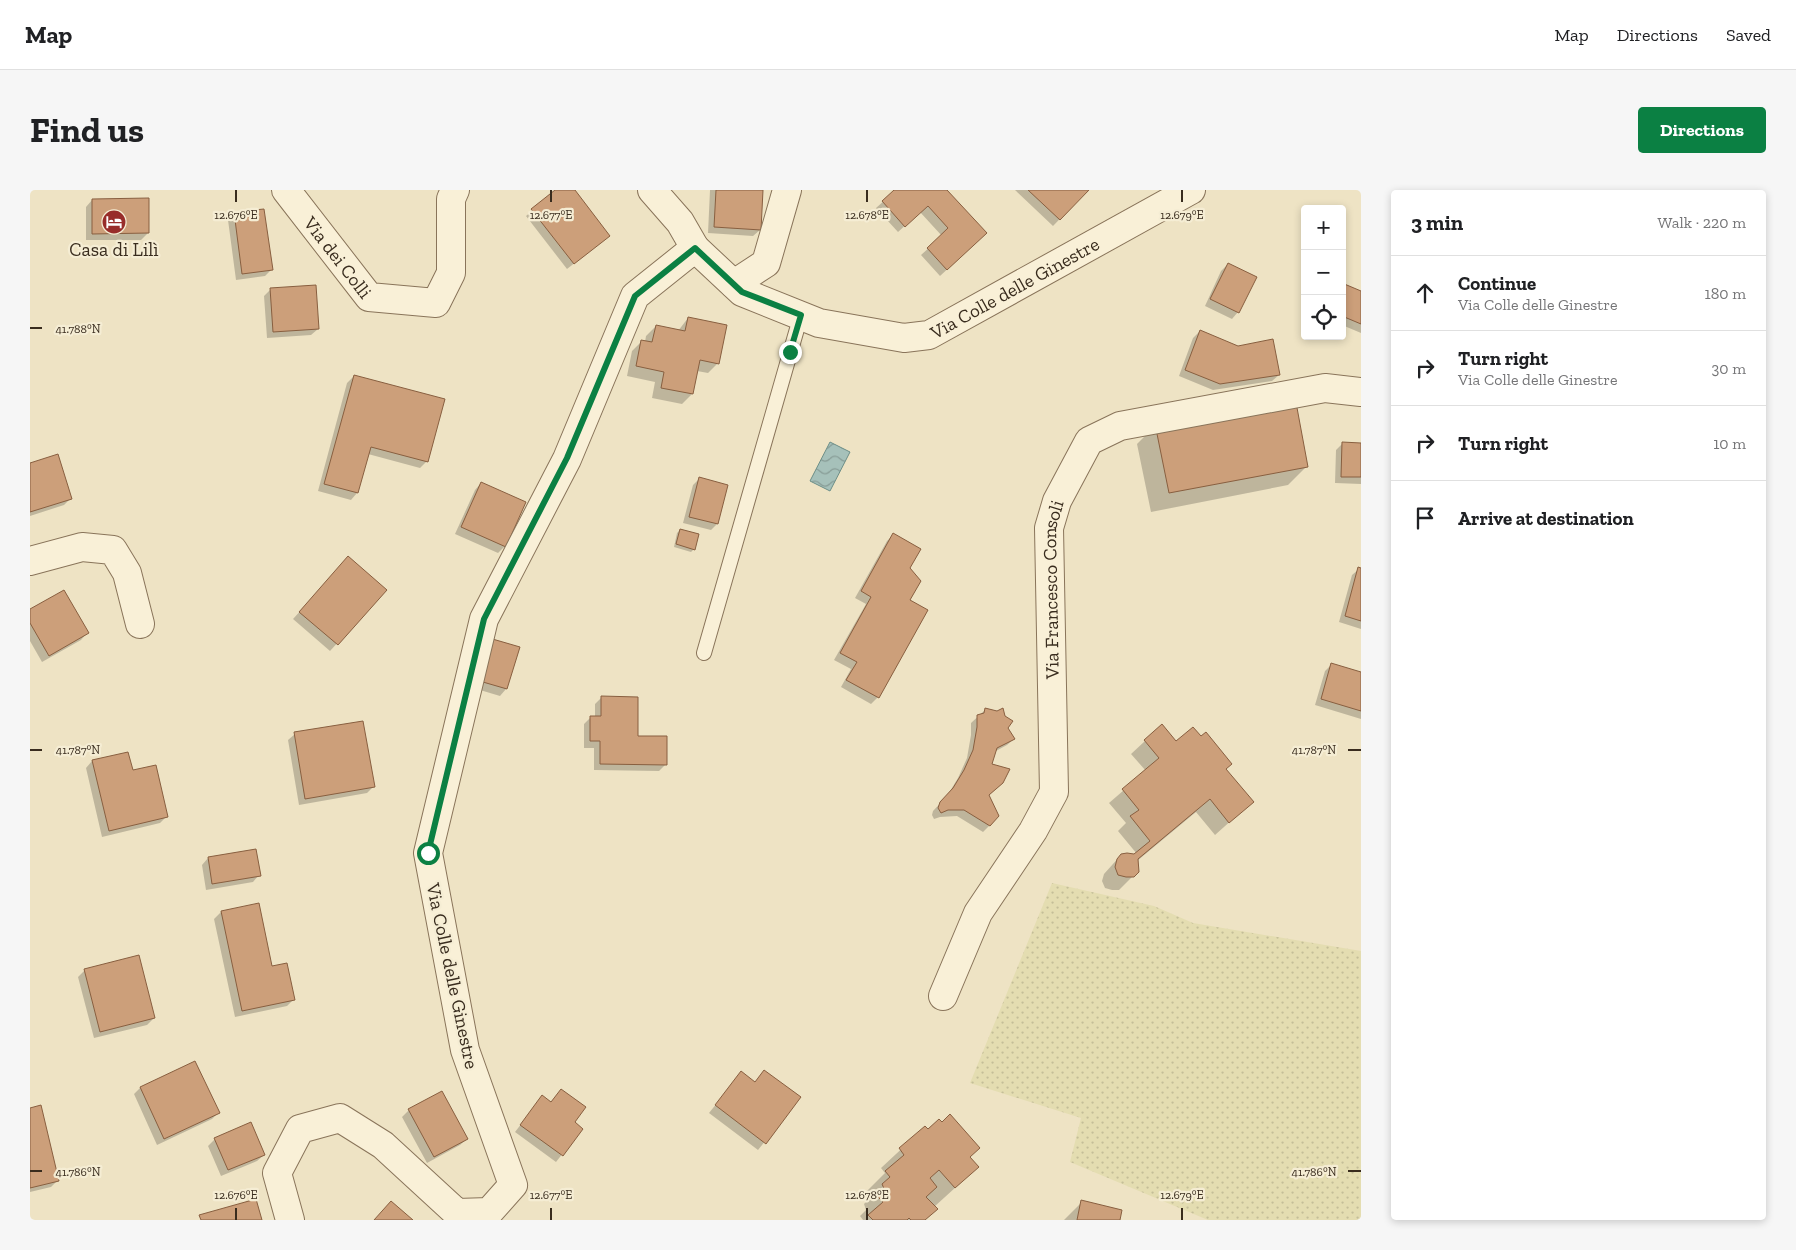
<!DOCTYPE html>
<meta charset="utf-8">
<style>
:root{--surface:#fff;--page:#f6f6f6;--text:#202124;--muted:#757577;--line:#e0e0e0;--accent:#0b8043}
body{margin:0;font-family:"Zilla Slab",serif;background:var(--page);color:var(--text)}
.controls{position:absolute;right:15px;top:15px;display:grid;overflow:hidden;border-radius:5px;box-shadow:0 2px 8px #0003}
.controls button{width:45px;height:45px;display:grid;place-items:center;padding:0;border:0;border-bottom:1px solid var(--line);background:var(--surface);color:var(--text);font:25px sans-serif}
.stop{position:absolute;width:15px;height:15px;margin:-11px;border:4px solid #0b8043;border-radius:50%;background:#fff}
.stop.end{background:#0b8043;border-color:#fff;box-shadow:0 1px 5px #0008}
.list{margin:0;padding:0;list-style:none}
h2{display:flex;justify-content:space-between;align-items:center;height:65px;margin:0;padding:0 20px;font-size:21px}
h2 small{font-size:16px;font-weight:400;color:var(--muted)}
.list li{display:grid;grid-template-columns:32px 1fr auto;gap:15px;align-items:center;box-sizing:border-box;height:75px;padding:0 20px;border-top:1px solid var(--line)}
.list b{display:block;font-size:19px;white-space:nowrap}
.list p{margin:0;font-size:16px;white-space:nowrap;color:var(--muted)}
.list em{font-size:16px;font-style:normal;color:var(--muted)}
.icon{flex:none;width:28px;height:28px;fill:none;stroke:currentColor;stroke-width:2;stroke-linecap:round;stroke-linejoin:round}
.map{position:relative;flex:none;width:1331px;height:1030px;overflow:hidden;border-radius:5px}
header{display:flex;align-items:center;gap:30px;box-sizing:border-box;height:70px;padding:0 25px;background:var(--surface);border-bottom:1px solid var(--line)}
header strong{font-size:24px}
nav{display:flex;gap:28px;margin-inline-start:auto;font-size:18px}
.intro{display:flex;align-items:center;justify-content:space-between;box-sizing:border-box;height:120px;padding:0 30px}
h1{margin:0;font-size:35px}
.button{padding:12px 22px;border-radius:5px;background:var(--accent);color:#fff;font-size:18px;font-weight:700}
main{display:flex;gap:30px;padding:0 30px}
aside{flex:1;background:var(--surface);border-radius:5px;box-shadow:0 2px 8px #0003}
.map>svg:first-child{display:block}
.farmland{fill:url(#farmland-dots)}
.water{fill:url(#water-waves);stroke:#6d8f88}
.shadow{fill:#0003}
.building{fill:#cc9f7a;stroke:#885f40}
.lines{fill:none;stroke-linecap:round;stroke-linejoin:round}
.lane-casing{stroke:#89745a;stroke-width:16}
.street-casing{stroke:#89745a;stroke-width:30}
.lane{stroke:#f9f0d7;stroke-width:14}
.street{stroke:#f9f0d7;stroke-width:28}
.route{stroke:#0b8043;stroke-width:6}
.ticks{fill:none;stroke:#392c1e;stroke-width:2}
.labels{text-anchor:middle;stroke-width:4.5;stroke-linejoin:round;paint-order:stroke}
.poi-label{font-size:19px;fill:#392c1e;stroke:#f5edd4}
.street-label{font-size:19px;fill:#392c1e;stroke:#f5edd4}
.ticks-label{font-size:12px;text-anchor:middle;fill:#392c1e;stroke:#f5edd4;stroke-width:4.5;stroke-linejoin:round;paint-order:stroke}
</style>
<header>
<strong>Map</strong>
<nav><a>Map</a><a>Directions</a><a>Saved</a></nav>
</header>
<div class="intro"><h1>Find us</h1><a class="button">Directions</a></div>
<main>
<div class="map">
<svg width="1331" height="1030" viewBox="0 0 1331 1030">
<defs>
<pattern id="farmland-dots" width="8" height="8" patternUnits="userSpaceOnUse" patternTransform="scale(1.25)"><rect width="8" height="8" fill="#e4ddb1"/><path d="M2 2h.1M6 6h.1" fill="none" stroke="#c4be98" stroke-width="1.8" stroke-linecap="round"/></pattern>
<pattern id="water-waves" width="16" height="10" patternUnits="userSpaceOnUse" patternTransform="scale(1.25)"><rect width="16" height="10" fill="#a6c1ba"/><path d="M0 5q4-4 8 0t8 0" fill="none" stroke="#889d97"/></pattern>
</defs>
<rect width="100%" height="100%" fill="#eee3c4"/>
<path class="farmland" d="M1022 693 1124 716 1163 733 1331 761V1030H1178L1040 972 1051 928 940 893Z"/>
<path class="water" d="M800 252 820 262 800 301 780 291Z"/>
<path class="shadow" d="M527 0H544L579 46 537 79 496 26Z
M680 0H732L730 40 723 46 678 43Z
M866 0H916L949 50 910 86 891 65 912 46 890 22 868 42 846 18Z
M985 0H1058L1023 36Z
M62 10 118 43 111 50H56V17Z
M205 24 241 80 235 86 206 90 198 30Z
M1198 74 1208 122 1202 129 1175 116 1191 81Z
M1312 94 1331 103V143L1312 135Z
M241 99 288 139 281 145 237 148 234 106Z
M658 128 688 173 678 183 667 181 662 204 652 214 622 208 625 192 597 186 602 161 612 151 615 152 616 146 626 136 648 141Z
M1170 141 1249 185 1242 191 1183 200 1149 186 1163 148Z
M324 186 397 271 390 278 338 264 327 303 321 310 288 301 317 193Z
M1126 235 1277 276 1258 295 1121 322 1107 254Z
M1313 253 1331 254V294L1305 293 1306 260Z
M0 274 41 308 34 315 0 326Z
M670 288 687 334 681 340 653 333 663 295Z
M451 293 475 356 468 363 425 344 445 300Z
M650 340 664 359 661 362 644 357 647 343Z
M863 345 879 378 878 411 848 507 841 514 811 497 821 479 804 470 836 414 825 408 857 351Z
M312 375 355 401 300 461 263 429Z
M1329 379H1331V439L1309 432 1322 385Z
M0 421 57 443 51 450 12 472 0 451Z
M489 458 476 499 470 506 440 497Z
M1302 474 1331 483V529L1285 515 1295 481Z
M572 507 606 548 636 574 629 581 564 580V558H554V534L561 527H565V514Z
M955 520 976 538 984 549 977 555 964 562 961 575 972 593 958 606 959 636 953 642 927 626 910 627 904 629 902 625 903 621 917 606 928 588 937 568 941 545V533Z
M265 544 344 596 337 603 269 615 258 550Z
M1115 551 1146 553 1195 580 1222 612 1185 645 1166 622 1107 671 1108 681 1089 700H1082L1075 698 1072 691 1074 684 1091 665H1105L1107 664 1088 641 1096 633 1079 613 1116 581 1101 564Z
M62 571 137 626 130 633 72 647 56 578Z
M178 668 229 685 223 692 176 700 172 675Z
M228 714 241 777 264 809 257 816 205 827 184 729 191 722Z
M55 780 124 828 117 835 64 848 48 787Z
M165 872 188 923 182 929 127 955 104 904 110 898Z
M734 882 769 908 728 960 679 923 711 883 724 893Z
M531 901 543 933 552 939 526 972 485 942 512 907 520 913Z
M0 919 28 990 21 997 0 1002Z
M379 920 437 949 430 955 397 973 372 927Z
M895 937 939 967 948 977 904 1017 895 1030H833L830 1026 836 1020 834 1014 842 1006 837 1001 855 983 851 978Z
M185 949 234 965 227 971 191 986 178 956Z
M1052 1012 1088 1030H1034Z"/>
<path class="building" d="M525 0H545L580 46 544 74 501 19Z
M686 0H733L731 40 684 37Z
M864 0H917L957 43 917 80 897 58 918 38 898 16 875 37 852 11Z
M998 0H1059L1030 30Z
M119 8V43L62 44V9Z
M234 19 243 80 212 84 204 22Z
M1198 73 1227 87 1209 123 1180 109Z
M1312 93 1331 101V134L1312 126Z
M286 95 289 139 243 142 240 98Z
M658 127 697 135 689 174 670 170 663 204 631 198 634 182 606 176 611 150 622 152 626 135 655 141Z
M1170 140 1208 156 1243 149 1250 185 1190 194 1155 180Z
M324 185 415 209 398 272 341 257 328 303 294 294Z
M1265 207 1278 277 1139 303 1125 234Z
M1312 252 1331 253V287H1311Z
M28 264 42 309 0 322V273Z
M669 287 698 295 688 334 659 327Z
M451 292 496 312 476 357 431 337Z
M650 339 669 344 665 360 646 354Z
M863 343 891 359 880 378 891 391 880 410 898 420 849 508 816 490 827 472 810 463 841 407 831 401Z
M318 366 357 400 308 455 269 422Z
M1328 377 1331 378V431L1315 426Z
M34 400 59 443 19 466 0 433V419Z
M459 448 490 457 477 499 446 490Z
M1301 473 1331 482V521L1291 509Z
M571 506 608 507V546H637V575L570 574V551H560V526H571Z
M955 518 967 521 973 518 975 526 983 531 978 538 985 549 967 558 962 574 980 579 973 593 959 605 969 626 960 636 934 620H918L911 623 908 618 910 612 923 598 934 580 943 560 947 537V525L954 523Z
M333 531 345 597 275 609 264 542Z
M1132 534 1146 551 1163 537 1171 546 1176 542 1202 574 1196 579 1224 612 1199 633 1180 609 1108 669 1109 682 1104 687H1096L1088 685 1085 677 1087 669 1091 664 1097 663 1104 664 1120 651 1100 626 1109 620 1092 599 1129 568 1114 550Z
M98 562 103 580 126 575 138 627 79 641 62 570Z
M226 659 231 686 182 694 178 667Z
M229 713 242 776 257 773 265 810 212 821 191 721Z
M109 765 125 828 70 842 54 779Z
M165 871 190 923 134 949 110 897Z
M734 880 771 907 736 954 685 915 711 881 725 892Z
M531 899 556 917 545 932 553 939 533 966 490 935 512 905 521 912Z
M412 901 438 949 404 967 378 919Z
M11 915 29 991 0 998V918Z
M920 924 950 958 940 967 949 977 925 998 909 980 900 988 907 997 896 1007 908 1019 895 1030H881L879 1028 877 1030H843L838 1025 853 1012 848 1007 855 1001 852 994 860 987 855 981 874 965 869 958 895 936 898 939 909 929 912 932Z
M221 932 235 965 198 980 184 948Z
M226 1009 232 1030H171L169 1025Z
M1051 1010 1092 1020 1090 1030H1047Z
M361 1011 383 1030H344Z"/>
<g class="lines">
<defs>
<path id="lane" d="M674 463 771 125"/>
<g id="street">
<path id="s1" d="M256 0 339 107 406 113 421 83V9L425 0"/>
<path d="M622 0 650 32 665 58"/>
<path d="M704 94 736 73 757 0"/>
<path d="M0 371 52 357 83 360 97 383 110 434"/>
<path id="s2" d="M913 806 948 723 1003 641 1024 602 1019 338 1027 311 1059 251 1090 236 1295 198 1331 202"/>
<path id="s3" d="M260 1030 247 983 270 939 310 928 353 955 427 1023 459 1022 483 995 435 860 398 663 454 429 537 269 605 106 665 58 712 102 789 133 874 148 899 145 1161 0"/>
</g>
</defs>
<use href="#lane" class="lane-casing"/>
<use href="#street" class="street-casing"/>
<use href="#lane" class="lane"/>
<use href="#street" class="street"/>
</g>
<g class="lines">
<path class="route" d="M398 663 454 429 537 268 605 106 665 58 712 102 771 125 760 162"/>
</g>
<path class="ticks" d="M206 0V12M521 0V12M837 0V12M1152 0V12M0 138H12M0 560H12M1318 560H1331M0 981H12M1318 981H1331M206 1018V1030M521 1018V1030M837 1018V1030M1152 1018V1030"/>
<defs>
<symbol id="hotel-disc" viewBox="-11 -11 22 22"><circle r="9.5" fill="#982d2a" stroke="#f5edd4"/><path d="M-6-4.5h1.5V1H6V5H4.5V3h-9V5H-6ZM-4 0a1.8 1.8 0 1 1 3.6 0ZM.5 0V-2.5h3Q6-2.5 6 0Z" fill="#fff"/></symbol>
</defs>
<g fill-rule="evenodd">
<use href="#hotel-disc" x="70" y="18" width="28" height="28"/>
</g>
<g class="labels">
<g class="poi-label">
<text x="84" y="66">Casa di Lilì</text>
</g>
<g class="street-label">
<text dy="7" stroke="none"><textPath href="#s1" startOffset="85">Via dei Colli</textPath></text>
<text dy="7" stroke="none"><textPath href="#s3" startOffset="1734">Via Colle delle Ginestre</textPath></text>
<text dy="7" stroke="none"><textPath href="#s2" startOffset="436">Via Francesco Consoli</textPath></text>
<text transform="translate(423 786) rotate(78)" y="7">Via Colle delle Ginestre</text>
</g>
</g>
<g class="ticks-label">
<text x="206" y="29">12.676°E</text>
<text x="521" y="29">12.677°E</text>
<text x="837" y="29">12.678°E</text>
<text x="1152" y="29">12.679°E</text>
<text x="48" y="143">41.788°N</text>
<text x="48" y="564">41.787°N</text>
<text x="1284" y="564">41.787°N</text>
<text x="48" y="986">41.786°N</text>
<text x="1284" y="986">41.786°N</text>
<text x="206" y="1009">12.676°E</text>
<text x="521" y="1009">12.677°E</text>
<text x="837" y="1009">12.678°E</text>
<text x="1152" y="1009">12.679°E</text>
</g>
</svg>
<div class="controls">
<button>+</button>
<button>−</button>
<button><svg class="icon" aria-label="locate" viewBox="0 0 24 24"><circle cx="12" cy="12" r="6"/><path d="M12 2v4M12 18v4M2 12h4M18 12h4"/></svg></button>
</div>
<div class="stop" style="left:398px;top:663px"></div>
<div class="stop end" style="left:760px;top:162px"></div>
</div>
<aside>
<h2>3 min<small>Walk · 220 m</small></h2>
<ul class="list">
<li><svg class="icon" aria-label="ahead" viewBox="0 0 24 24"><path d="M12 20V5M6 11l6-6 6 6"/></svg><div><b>Continue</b><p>Via Colle delle Ginestre</p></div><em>180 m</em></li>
<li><svg class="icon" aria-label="right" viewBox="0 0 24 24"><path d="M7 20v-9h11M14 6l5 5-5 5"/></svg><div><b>Turn right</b><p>Via Colle delle Ginestre</p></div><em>30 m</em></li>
<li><svg class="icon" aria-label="right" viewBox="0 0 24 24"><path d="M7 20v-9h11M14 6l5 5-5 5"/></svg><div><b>Turn right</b></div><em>10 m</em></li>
<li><svg class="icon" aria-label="arrive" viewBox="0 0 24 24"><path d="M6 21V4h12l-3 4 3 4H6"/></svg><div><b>Arrive at destination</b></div></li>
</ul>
</aside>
</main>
